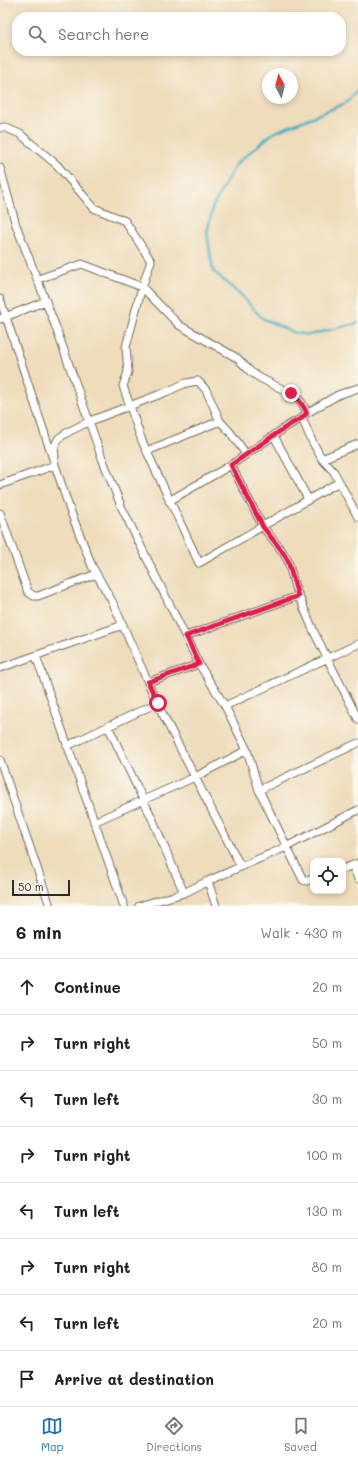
<!DOCTYPE html>
<meta charset="utf-8">
<style>
:root{--surface:#fff;--page:#f6f6f6;--text:#202124;--muted:#757577;--line:#e0e0e0;--accent:#1f6fb2}
body{margin:0;font-family:Mali,sans-serif;background:var(--page);color:var(--text)}
.controls{position:absolute;right:12px;bottom:12px;display:grid;overflow:hidden;border-radius:8px;box-shadow:0 2px 6px #0003}
.controls button{width:36px;height:36px;display:grid;place-items:center;padding:0;border:0;border-bottom:1px solid var(--line);background:var(--surface);color:var(--text);font:20px sans-serif}
.compass{position:absolute;left:262px;top:68px;width:36px;height:36px;border-radius:50%;background:var(--surface);box-shadow:0 2px 6px #0003;rotate:353deg}
.scale{position:absolute;left:12px;bottom:10px;width:58px;box-sizing:border-box;padding-left:4px;border:2px solid #2b2b2b;border-top:0;font-size:11px;line-height:14px;white-space:nowrap;color:#2b2b2b;-webkit-text-stroke:3px #fbf7ec;paint-order:stroke}
.stop{position:absolute;width:12px;height:12px;margin:-9px;border:3px solid #e11d48;border-radius:50%;background:#fff}
.stop.end{background:#e11d48;border-color:#fff;box-shadow:0 1px 4px #0008}
.list{margin:0;padding:0;list-style:none}
h2{display:flex;justify-content:space-between;align-items:center;height:52px;margin:0;padding:0 16px;font-size:17px}
h2 small{font-size:13px;font-weight:400;color:var(--muted)}
.list li{display:grid;grid-template-columns:26px 1fr auto;gap:12px;align-items:center;box-sizing:border-box;height:56px;padding:0 16px;border-top:1px solid var(--line)}
.list b{display:block;font-size:15px;white-space:nowrap}
.list em{font-size:13px;font-style:normal;color:var(--muted)}
.icon{flex:none;width:22px;height:22px;fill:none;stroke:currentColor;stroke-width:2;stroke-linecap:round;stroke-linejoin:round}
.map{position:relative;flex:none;width:358px;height:906px;overflow:hidden}
.search{position:absolute;background:var(--surface);box-shadow:0 2px 6px #0003;left:12px;right:12px;top:12px;height:44px;display:flex;align-items:center;gap:10px;box-sizing:border-box;padding:0 14px;border-radius:16px;color:var(--muted);font-size:15px}
.sheet{height:500px;background:var(--surface)}
nav{display:flex;justify-content:space-around;align-items:center;box-sizing:border-box;height:56px;border-top:1px solid var(--line);background:var(--surface);font-size:11px;color:var(--muted)}
nav a{display:grid;justify-items:center;gap:2px}
nav .on{color:var(--accent)}
.map>svg:first-child{display:block}
.lines{fill:none;stroke-linecap:round;stroke-linejoin:round}
.stream{stroke:#44aec3;stroke-width:2.5}
.street-casing{stroke:#6f695d;stroke-width:9}
.street{stroke:#fff;stroke-width:7}
.route{stroke:#e11d48;stroke-width:5}
</style>
<div class="map">
<svg width="358" height="906" viewBox="0 0 358 906">
<rect width="100%" height="100%" fill="#fbf7ec"/>
<filter id="ink" filterUnits="userSpaceOnUse"><feTurbulence type="fractalNoise" baseFrequency=".025" numOctaves="2"/><feDisplacementMap in="SourceGraphic" scale="8" xChannelSelector="R" yChannelSelector="G"/><feConvolveMatrix kernelMatrix="1 2 1 2 8 2 1 2 1" color-interpolation-filters="sRGB"/></filter>
<filter id="wash" filterUnits="userSpaceOnUse"><feTurbulence type="fractalNoise" baseFrequency=".012" numOctaves="4" result="noise"/><feDisplacementMap in="SourceGraphic" scale="16" xChannelSelector="R" yChannelSelector="G"/><feGaussianBlur stdDeviation="0.9" result="paint"/><feColorMatrix in="noise" values="0 0 0 0 0 0 0 0 0 0 0 0 0 0 0 0 0 1.4 0 .05"/><feComposite in="paint" operator="in"/></filter>
<g filter="url(#wash)">
<rect width="100%" height="100%" fill="#eedcba"/>
<g class="lines">
<path class="stream" d="M358 90 346 103 273 133 236 164 213 206 207 233 213 271 240 294 262 318 292 332 309 335 358 323"/>
</g>
</g>
<g filter="url(#ink)">
<g class="lines">
<defs>
<path id="street" d="M0 128 4 127 20 134 57 165 94 208 125 221 151 261 142 287 179 325 237 358 251 372 260 378 296 396 302 403 307 413 338 395 358 388
M0 168 16 225 55 325 102 458 121 506 199 664 225 706 247 750 259 790 303 880 307 881 313 879
M38 279 82 264 142 287 126 347 128 372 123 386 142 441 199 563 339 482
M0 299 70 510 92 566 113 603 157 703 241 867
M0 319 46 301
M305 415 302 418 311 439 322 459 334 472 358 517
M274 436 308 499
M147 451 220 421
M55 457 54 447 59 438 68 432 90 421 166 392 186 383 198 381 206 390 220 421 230 432 246 454
M322 459 358 444
M231 465 263 527 282 551 288 561 295 587 314 632 358 719
M0 485 55 465
M169 501 231 465 289 425 302 418
M0 513 28 592 34 596H38L96 574
M186 636 298 596
M36 656 124 906
M0 668 123 625
M148 682 199 664
M225 706 358 644
M108 726 151 816 184 893
M67 746 157 703
M0 760 50 906
M259 790 358 743
M94 822 195 777 247 750
M353 865 358 879
M343 869 358 863
M208 881 216 906
M139 906 184 893 208 881 286 847 358 810"/>
</defs>
<use href="#street" class="street-casing"/>
<use href="#street" class="street"/>
</g>
</g>
<g class="lines" filter="url(#ink)">
<path class="route" d="M158 703 148 682 199 664 186 636 298 596 288 561 282 551 263 527 231 465 289 425 302 418 307 413C303 405 299 398 291 393"/>
</g>
</svg>
<div class="controls">
<button><svg class="icon" aria-label="locate" viewBox="0 0 24 24"><circle cx="12" cy="12" r="6"/><path d="M12 2v4M12 18v4M2 12h4M18 12h4"/></svg></button>
</div>
<svg class="compass" viewBox="-18 -18 36 36"><path d="M0-13l5 13h-10z" fill="#e53935"/><path d="M0 13l5-13h-10z" fill="#757577"/></svg>
<div class="scale">50 m</div>
<div class="stop" style="left:158px;top:703px"></div>
<div class="stop end" style="left:291px;top:393px"></div>
<div class="search"><svg class="icon" aria-label="search" viewBox="0 0 24 24"><circle cx="10" cy="10" r="6"/><path d="M15 15l6 6"/></svg>Search here</div>
</div>
<section class="sheet">
<h2>6 min<small>Walk · 430 m</small></h2>
<ul class="list">
<li><svg class="icon" aria-label="ahead" viewBox="0 0 24 24"><path d="M12 20V5M6 11l6-6 6 6"/></svg><div><b>Continue</b></div><em>20 m</em></li>
<li><svg class="icon" aria-label="right" viewBox="0 0 24 24"><path d="M7 20v-9h11M14 6l5 5-5 5"/></svg><div><b>Turn right</b></div><em>50 m</em></li>
<li><svg class="icon" aria-label="left" viewBox="0 0 24 24"><path d="M17 20v-9H6M10 6l-5 5 5 5"/></svg><div><b>Turn left</b></div><em>30 m</em></li>
<li><svg class="icon" aria-label="right" viewBox="0 0 24 24"><path d="M7 20v-9h11M14 6l5 5-5 5"/></svg><div><b>Turn right</b></div><em>100 m</em></li>
<li><svg class="icon" aria-label="left" viewBox="0 0 24 24"><path d="M17 20v-9H6M10 6l-5 5 5 5"/></svg><div><b>Turn left</b></div><em>130 m</em></li>
<li><svg class="icon" aria-label="right" viewBox="0 0 24 24"><path d="M7 20v-9h11M14 6l5 5-5 5"/></svg><div><b>Turn right</b></div><em>80 m</em></li>
<li><svg class="icon" aria-label="left" viewBox="0 0 24 24"><path d="M17 20v-9H6M10 6l-5 5 5 5"/></svg><div><b>Turn left</b></div><em>20 m</em></li>
<li><svg class="icon" aria-label="arrive" viewBox="0 0 24 24"><path d="M6 21V4h12l-3 4 3 4H6"/></svg><div><b>Arrive at destination</b></div></li>
</ul>
</section>
<nav>
<a class="on"><svg class="icon" aria-label="map" viewBox="0 0 24 24"><path d="M3 6l6-2 6 2 6-2v14l-6 2-6-2-6 2zM9 4v14M15 6v14"/></svg>Map</a>
<a><svg class="icon" aria-label="directions" viewBox="0 0 24 24"><path d="M12 3l9 9-9 9-9-9zM9 14v-3h6M13 9l2 2-2 2"/></svg>Directions</a>
<a><svg class="icon" aria-label="saved" viewBox="0 0 24 24"><path d="M7 4h10v16l-5-4-5 4z"/></svg>Saved</a>
</nav>
